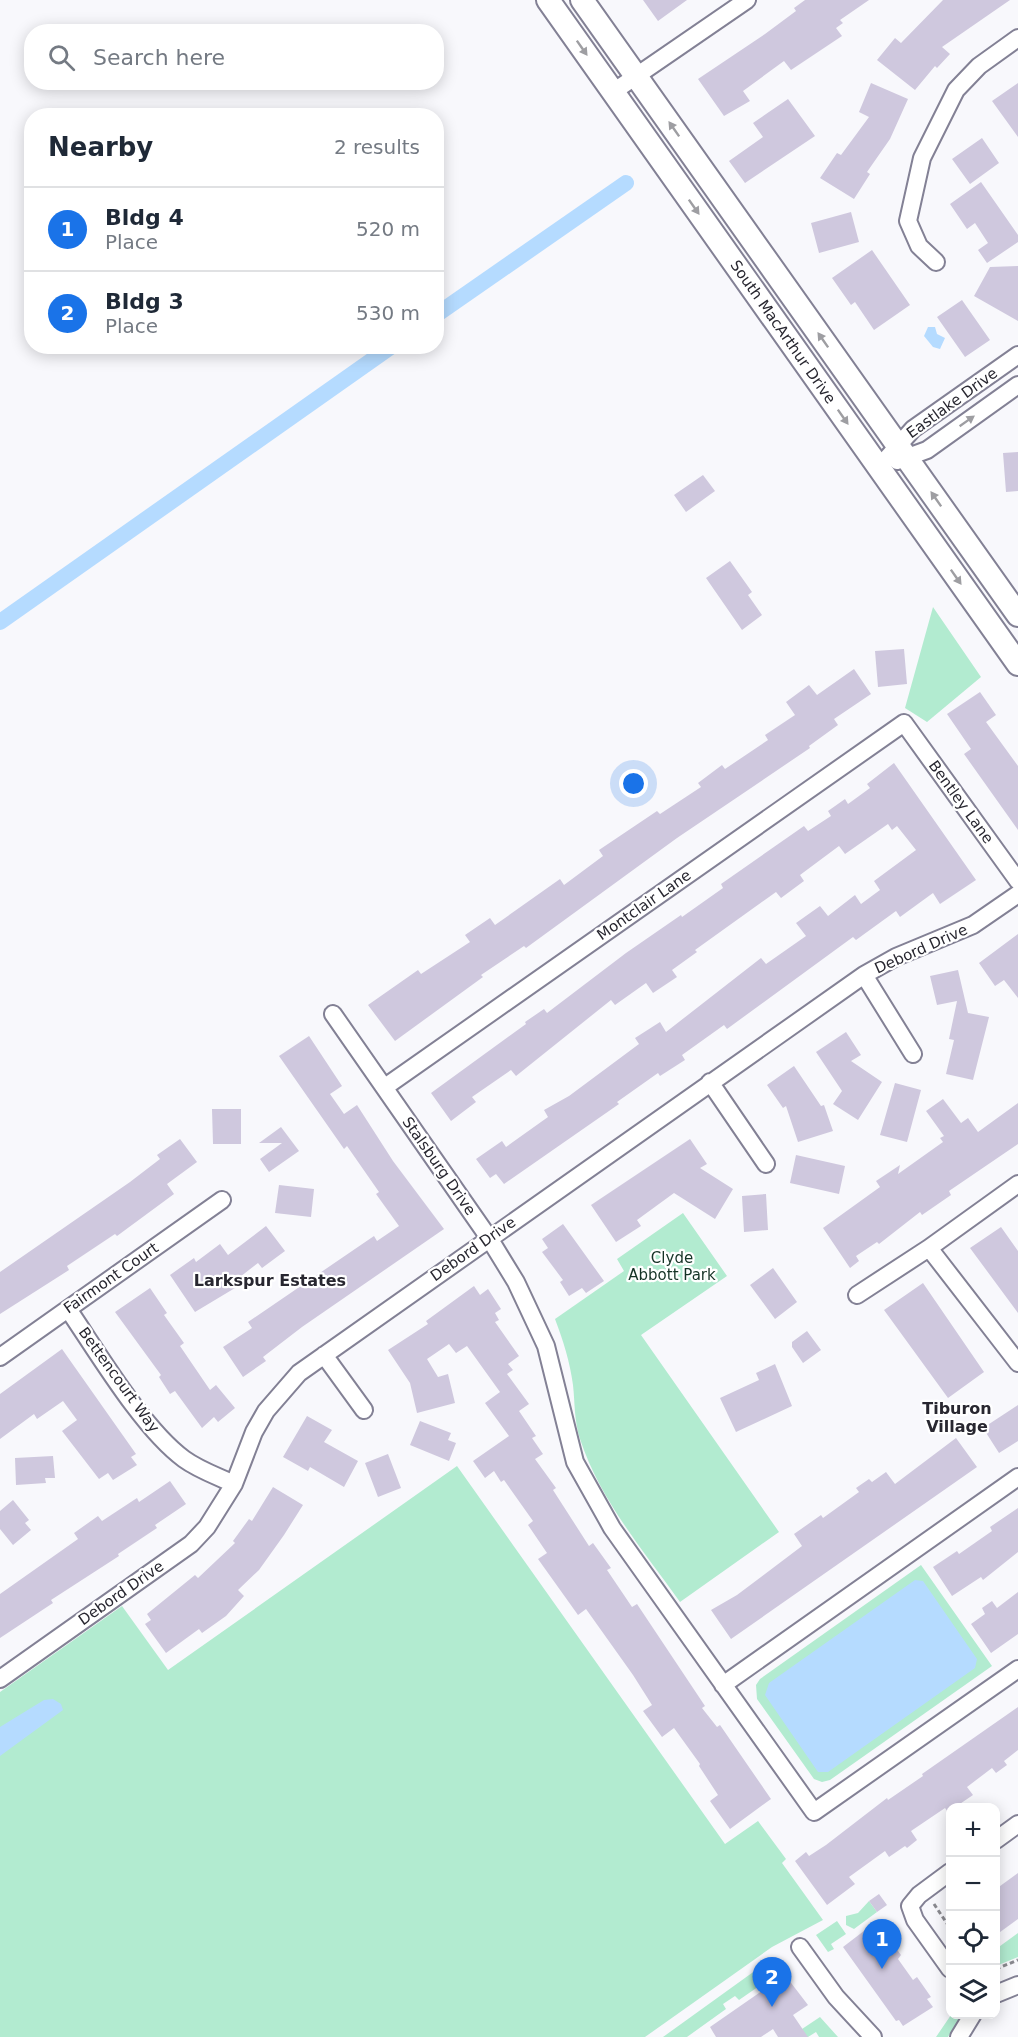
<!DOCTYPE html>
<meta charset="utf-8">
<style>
:root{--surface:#fff;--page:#f2f2f3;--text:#1f2937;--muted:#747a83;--line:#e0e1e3;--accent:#1a73e8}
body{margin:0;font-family:"DejaVu Sans",sans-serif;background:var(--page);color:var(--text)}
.controls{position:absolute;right:18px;bottom:18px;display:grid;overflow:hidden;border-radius:12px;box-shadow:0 3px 15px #0003}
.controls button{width:54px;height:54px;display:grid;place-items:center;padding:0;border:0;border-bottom:2px solid var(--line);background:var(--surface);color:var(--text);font:30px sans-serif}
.you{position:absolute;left:634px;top:784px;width:21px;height:21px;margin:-15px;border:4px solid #fff;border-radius:50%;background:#1a73e8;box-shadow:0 0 0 9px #1a73e833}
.badge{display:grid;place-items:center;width:39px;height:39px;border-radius:50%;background:var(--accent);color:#fff;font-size:20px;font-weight:700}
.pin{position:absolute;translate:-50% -50px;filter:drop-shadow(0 2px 3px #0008)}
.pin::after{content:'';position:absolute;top:32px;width:21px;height:18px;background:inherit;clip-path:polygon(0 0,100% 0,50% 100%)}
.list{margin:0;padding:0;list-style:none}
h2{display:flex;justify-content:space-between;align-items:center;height:78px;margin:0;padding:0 24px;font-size:26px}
h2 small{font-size:20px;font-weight:400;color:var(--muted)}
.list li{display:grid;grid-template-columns:39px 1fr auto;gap:18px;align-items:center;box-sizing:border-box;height:84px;padding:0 24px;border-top:2px solid var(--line)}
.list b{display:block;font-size:22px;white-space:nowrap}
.list p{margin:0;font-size:20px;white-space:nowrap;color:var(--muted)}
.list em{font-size:20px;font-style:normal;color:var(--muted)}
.icon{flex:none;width:33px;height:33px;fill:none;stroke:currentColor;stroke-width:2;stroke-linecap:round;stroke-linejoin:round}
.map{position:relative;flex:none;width:1018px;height:2037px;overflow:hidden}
.search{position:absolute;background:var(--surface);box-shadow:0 3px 15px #0003;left:24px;top:24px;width:420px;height:66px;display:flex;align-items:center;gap:15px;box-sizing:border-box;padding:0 21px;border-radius:24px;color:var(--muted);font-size:22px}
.panel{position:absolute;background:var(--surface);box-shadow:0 3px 15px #0003;left:24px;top:108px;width:420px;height:246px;border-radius:24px}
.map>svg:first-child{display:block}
.green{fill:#b2ebd0}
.water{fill:#b5dbff}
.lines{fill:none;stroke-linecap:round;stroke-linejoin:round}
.canal{stroke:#b5dbff;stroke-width:16}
.building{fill:#cfc8de}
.street-casing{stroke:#838195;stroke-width:20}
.secondary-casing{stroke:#838195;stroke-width:26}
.path{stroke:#89898f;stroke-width:3;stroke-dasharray:4.5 3;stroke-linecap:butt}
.street{stroke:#fff;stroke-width:16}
.secondary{stroke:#fff;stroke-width:22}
.oneway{fill:#9e9ea2}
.labels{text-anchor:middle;stroke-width:4.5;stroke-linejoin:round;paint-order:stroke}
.street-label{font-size:15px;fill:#282730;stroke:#fff}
.park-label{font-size:15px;fill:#153326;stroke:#fff}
.neighbourhood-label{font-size:16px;font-weight:bold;fill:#282730;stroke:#fff}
</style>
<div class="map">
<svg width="1018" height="2037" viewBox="0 0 1018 2037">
<rect width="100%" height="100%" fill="#f8f8fc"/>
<path class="green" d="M933 607 981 677 927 722 905 708Z
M683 1213 727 1276 641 1335 779 1532 680 1602C643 1550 600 1500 580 1439 574 1420 575 1403 573 1385 570 1362 563 1340 555 1319L624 1271 617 1259Z
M457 1466 725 1844 758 1821 786 1859 782 1863 823 1920 772 1947 645 2037H0V1692L122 1606 168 1670Z
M921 1565 992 1666 830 1780 822 1782 814 1779 757 1699 756 1685 760 1679Z
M869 1901 877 1912 854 1929 846 1925V1916L858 1913Z
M837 1921 846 1934 831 1944 834 1949 828 1952 816 1935Z
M1018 1933V1957L996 1966V1949Z
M770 1960 775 1962 762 1971 768 1980 739 2000 735 1996 723 2004 726 2009 687 2037H663Z
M951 2015 960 2018 948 2037H936Z
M820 2017 838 2037H819L816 2032 808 2037H790Z"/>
<path class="water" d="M928 327H935L937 334 945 338 940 349 933 347 924 336Z
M915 1580 923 1581 977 1659 975 1668 828 1772H818L765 1695 769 1683Z
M53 1699 61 1704 63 1710 0 1756V1727L44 1700Z"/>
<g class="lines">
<path class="canal" d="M436 315 626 183
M0 622 392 346"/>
</g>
<path class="building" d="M643 0H687L658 21Z
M805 0H869L840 20 843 23 836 28 842 36 791 70 784 61 743 91 750 101 724 116 698 79 765 34 796 11 794 8Z
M943 0H1010L942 47 950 54 937 68 935 66 915 90 877 60 895 38 901 43Z
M871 83 908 99 890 139 867 172 870 174 854 199 820 178 837 153 841 155 869 117 859 112Z
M1018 83V137L992 101Z
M788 99 815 136 745 183 729 161 763 137 753 123Z
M982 138 999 163 970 184 952 159Z
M981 182 1018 235V242L987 263 978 250 988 243 975 223 967 229 950 204Z
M851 212 859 242 819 253 811 223Z
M872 250 910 305 874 330 855 302 851 305 832 278Z
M1018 266V321L974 296 990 267Z
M962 300 990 340 965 357 937 317Z
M1018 452V491L1006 492 1003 453Z
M703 475 715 491 686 512 674 495Z
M730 561 752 592 748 595 762 615 742 630 706 578Z
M904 649 907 684 878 687 875 651Z
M854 669 871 694 834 719 838 725 809 746 810 748 677 838 526 948 524 946 481 975 483 977 395 1041 368 1005 418 970 421 974 470 942 465 935 490 918 495 925 560 879 564 885 603 856 599 850 657 811 660 814 701 787 698 783 722 765 725 769 768 740 765 735 795 715 786 702 809 685 817 695Z
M980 692 996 715 986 722 1018 766V830L964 754 971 749 947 714Z
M894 763 976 880 940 904 933 893 900 917 896 911 856 940 853 937 727 1029 724 1025 682 1055 685 1060 660 1076 658 1073 617 1102 619 1104 504 1184 496 1174 490 1178 476 1159 502 1141 506 1147 548 1117 544 1110 569 1096 639 1044 635 1038 660 1022 666 1032 761 958 766 964 806 936 796 923 820 906 828 916 855 895 861 904 880 890 874 881 916 850 897 826 892 830 888 824 845 854 839 846 800 875 804 881 781 898 776 892 695 950 697 952 672 970 677 977 653 993 646 983 615 1005 611 1000 516 1076 511 1070 472 1097 476 1102 451 1121 431 1093 526 1024 525 1022 544 1009 547 1013 626 953 681 915 682 917 723 888 721 884 804 826 808 831 831 816 828 811 845 799 848 804 870 788 867 784Z
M1018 934V998L1004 980 995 986 979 963Z
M958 970 968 1013 989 1017 973 1080 946 1074 954 1040 949 1039 957 1001 937 1005 930 976Z
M846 1032 861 1055 851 1061 882 1082 858 1120 833 1104 842 1091 816 1052Z
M309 1036 342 1086 330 1094 344 1114 357 1105 393 1161 444 1229 302 1327 263 1357 266 1361 243 1377 223 1347 252 1328 248 1322 374 1236 377 1241 399 1226 376 1194 379 1192 347 1146 344 1149 279 1056Z
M794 1066 821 1106 824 1105 833 1131 798 1142 786 1106 783 1108 767 1085Z
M895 1083 921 1090 907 1142 880 1135Z
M943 1099 961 1123 968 1118 978 1132 1018 1103V1144L949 1191 951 1195 922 1215 920 1212 879 1244 877 1242 856 1256 859 1261 850 1268 823 1228 880 1187 876 1181 900 1165 898 1174 943 1142 940 1138 944 1136 926 1111Z
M212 1109H241V1144H213Z
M281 1127 299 1151 269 1172 260 1159 282 1143H259Z
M180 1139 197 1162 167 1184 174 1194 117 1236 115 1234 67 1266 69 1270 0 1314V1272L130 1182 160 1159 157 1155Z
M690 1139 707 1164 700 1168 733 1189 715 1219 674 1193 637 1220 641 1226 616 1242 591 1205Z
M796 1155 845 1166 839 1194 790 1183Z
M279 1185 314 1189 311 1217 275 1213Z
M766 1194 768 1230 744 1232 742 1196Z
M563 1224 604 1281 586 1293 582 1288 569 1296 560 1282 563 1280 542 1252 548 1248 542 1239Z
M266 1226 285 1251 262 1268 258 1263 236 1280 240 1285 195 1312 170 1275 194 1258 196 1262 220 1244 228 1255Z
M1001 1227 1018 1251V1313L970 1248Z
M773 1268 797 1302 775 1319 750 1285Z
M923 1283 984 1372 948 1398 884 1310Z
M474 1286 480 1295 488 1289 501 1309 495 1313 499 1320 495 1322 519 1356 508 1364 513 1370 507 1374 529 1404 519 1411 536 1436 532 1438 543 1454 535 1459 556 1488 553 1490 589 1546 593 1543 611 1568 607 1570 632 1607 637 1604 705 1706 702 1708 717 1727 720 1725 771 1799 730 1829 710 1801 718 1795 699 1766 700 1764 674 1728 662 1737 643 1711 652 1705 633 1675 586 1609 578 1615 538 1559 547 1553 528 1525 533 1521 504 1480 501 1482 494 1471 485 1478 473 1461 509 1436 485 1403 500 1392 467 1346 456 1353 449 1344 427 1359 438 1377 448 1374 455 1403 417 1413 410 1383 388 1350 428 1324 426 1321Z
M150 1288 167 1313 164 1315 184 1343 180 1346 210 1390 216 1385 235 1408 218 1422 214 1417 202 1428 175 1391 170 1394 159 1377 161 1375 115 1312Z
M807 1331 821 1350 803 1363 792 1347V1342Z
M62 1349 136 1454 131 1457 137 1465 113 1480 108 1473 99 1479 62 1431 77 1420 63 1401 37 1419 34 1414 0 1439V1394Z
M775 1364 792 1406 736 1432 720 1398 759 1380 756 1373Z
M1018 1405V1441L999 1453 983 1428Z
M307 1416 332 1430 324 1442 358 1461 344 1487 310 1467 308 1471 283 1457Z
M420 1421 451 1433 448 1440 456 1443 449 1461 410 1445Z
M956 1438 977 1467 731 1639 711 1610 737 1595 802 1546 794 1534 821 1515 823 1518 859 1492 856 1488 869 1479 872 1482 886 1472 895 1484Z
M388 1454 401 1488 378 1497 365 1463Z
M53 1456 55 1478H45L46 1483 16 1485 15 1458Z
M170 1481 186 1504 155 1525 157 1528 118 1554 119 1556 51 1600 53 1603 0 1638V1594L78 1539 74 1533 98 1516 102 1521 137 1498 139 1502Z
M273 1487 303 1505 284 1535 259 1570 238 1590 244 1596 226 1616 202 1633 199 1629 166 1653 145 1624 151 1620 147 1614 195 1575 198 1578 235 1543 233 1541 249 1519 252 1521Z
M13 1500 29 1520 25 1523 31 1530 13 1545 0 1529V1511Z
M1018 1508V1552L983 1580 981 1577 952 1596 933 1567 957 1551 959 1554 992 1531 990 1527Z
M1018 1592V1634L991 1653 971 1624 985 1614 982 1608 992 1601 997 1608Z
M1018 1707V1750L1004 1761 1007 1765 996 1773 992 1768 967 1787 973 1795 948 1812 945 1808 911 1831 917 1840 907 1848 905 1846 889 1857 885 1851 849 1877 855 1884 827 1905 795 1861 806 1852 809 1856 826 1845 887 1798 888 1800 923 1776 922 1774Z
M1018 1873V1919L996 1935V1889Z
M879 1894 887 1905 877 1912 869 1901Z
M873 1924 883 1939 887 1936 901 1955 898 1959 913 1980 917 1977 931 1997 927 1999 933 2007 903 2026 899 2020 896 2021 843 1947Z
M785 1975 808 2005 793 2015 808 2037H778L773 2029 761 2037H716L710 2027Z"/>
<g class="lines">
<defs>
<path id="street" d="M613 92 747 0
M936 262 919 246 908 221 922 158 956 90 979 66 1018 38
M897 461 927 450 1018 385
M879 467 913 429 1018 355
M864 975 913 1054
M333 1014 489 1238 516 1282 546 1346 575 1462 612 1528 814 1812 1018 1669
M710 1082 766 1164
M385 1087 904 723 1018 881
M1018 1184 929 1248 1018 1363
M857 1295 929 1248
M68 1309C98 1353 143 1429 184 1459 199 1470 217 1476 234 1484
M324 1355 364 1410
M0 1357 222 1200
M0 1679 191 1544 207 1527 234 1484 254 1432 266 1411 299 1373 864 975 896 957 973 925 1018 894
M723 1685 1018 1477
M996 1840 1018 1824
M950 1872 919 1895 910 1906 915 1920 950 1969
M800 1947 836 1997 873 2037
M996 1994 1018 1985
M959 2037 973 2014"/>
<path id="secondary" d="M548 0 1018 664
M582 0 1018 615"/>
</defs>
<use href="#street" class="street-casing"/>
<use href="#secondary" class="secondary-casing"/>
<path class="path" d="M934 1904 950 1928
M996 1969 1018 1960"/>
<use href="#street" class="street"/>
<use href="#secondary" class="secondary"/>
</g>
<defs><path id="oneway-solid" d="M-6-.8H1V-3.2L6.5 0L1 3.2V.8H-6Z" transform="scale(1.5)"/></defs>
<g class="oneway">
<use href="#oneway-solid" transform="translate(582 48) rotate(55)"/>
<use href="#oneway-solid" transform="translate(674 129) rotate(-125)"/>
<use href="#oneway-solid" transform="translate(694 207) rotate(55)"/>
<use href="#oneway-solid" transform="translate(823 340) rotate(-125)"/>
<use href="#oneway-solid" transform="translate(843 417) rotate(55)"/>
<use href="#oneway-solid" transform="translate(967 421) rotate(-35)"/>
<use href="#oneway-solid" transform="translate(936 499) rotate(-125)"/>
<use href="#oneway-solid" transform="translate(956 577) rotate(55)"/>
</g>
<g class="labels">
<g class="street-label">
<text transform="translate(783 332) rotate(55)" y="5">South MacArthur Drive</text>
<text transform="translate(952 403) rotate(-36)" y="5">Eastlake Drive</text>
<text transform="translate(961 802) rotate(54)" y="5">Bentley Lane</text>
<text transform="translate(644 905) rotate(-35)" y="5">Montclair Lane</text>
<text transform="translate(921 949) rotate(-24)" y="5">Debord Drive</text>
<text transform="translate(439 1166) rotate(55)" y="5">Stalsburg Drive</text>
<text transform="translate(473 1249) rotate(-35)" y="5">Debord Drive</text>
<text transform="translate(111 1278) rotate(-35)" y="5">Fairmont Court</text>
<text transform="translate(119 1380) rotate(54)" y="5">Bettencourt Way</text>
<text transform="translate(121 1593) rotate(-35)" y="5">Debord Drive</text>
</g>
<g class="park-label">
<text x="672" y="1263">Clyde<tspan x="672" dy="17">Abbott Park</tspan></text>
</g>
<g class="neighbourhood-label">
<text x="270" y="1286">Larkspur Estates</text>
<text x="957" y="1414">Tiburon<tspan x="957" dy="18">Village</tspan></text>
</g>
</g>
</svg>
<div class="controls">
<button>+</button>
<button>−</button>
<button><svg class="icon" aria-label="locate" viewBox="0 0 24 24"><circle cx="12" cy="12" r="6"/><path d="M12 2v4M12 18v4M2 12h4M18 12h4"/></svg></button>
<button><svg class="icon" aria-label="layers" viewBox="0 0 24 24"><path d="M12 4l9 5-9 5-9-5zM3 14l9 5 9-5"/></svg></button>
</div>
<div class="you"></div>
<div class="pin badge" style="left:882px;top:1969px">1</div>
<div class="pin badge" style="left:772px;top:2007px">2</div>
<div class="search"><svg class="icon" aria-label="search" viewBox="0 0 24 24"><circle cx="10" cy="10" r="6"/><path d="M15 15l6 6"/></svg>Search here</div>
<section class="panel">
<h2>Nearby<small>2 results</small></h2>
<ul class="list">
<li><span class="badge">1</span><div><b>Bldg 4</b><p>Place</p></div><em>520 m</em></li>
<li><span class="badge">2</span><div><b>Bldg 3</b><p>Place</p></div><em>530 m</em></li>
</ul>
</section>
</div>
